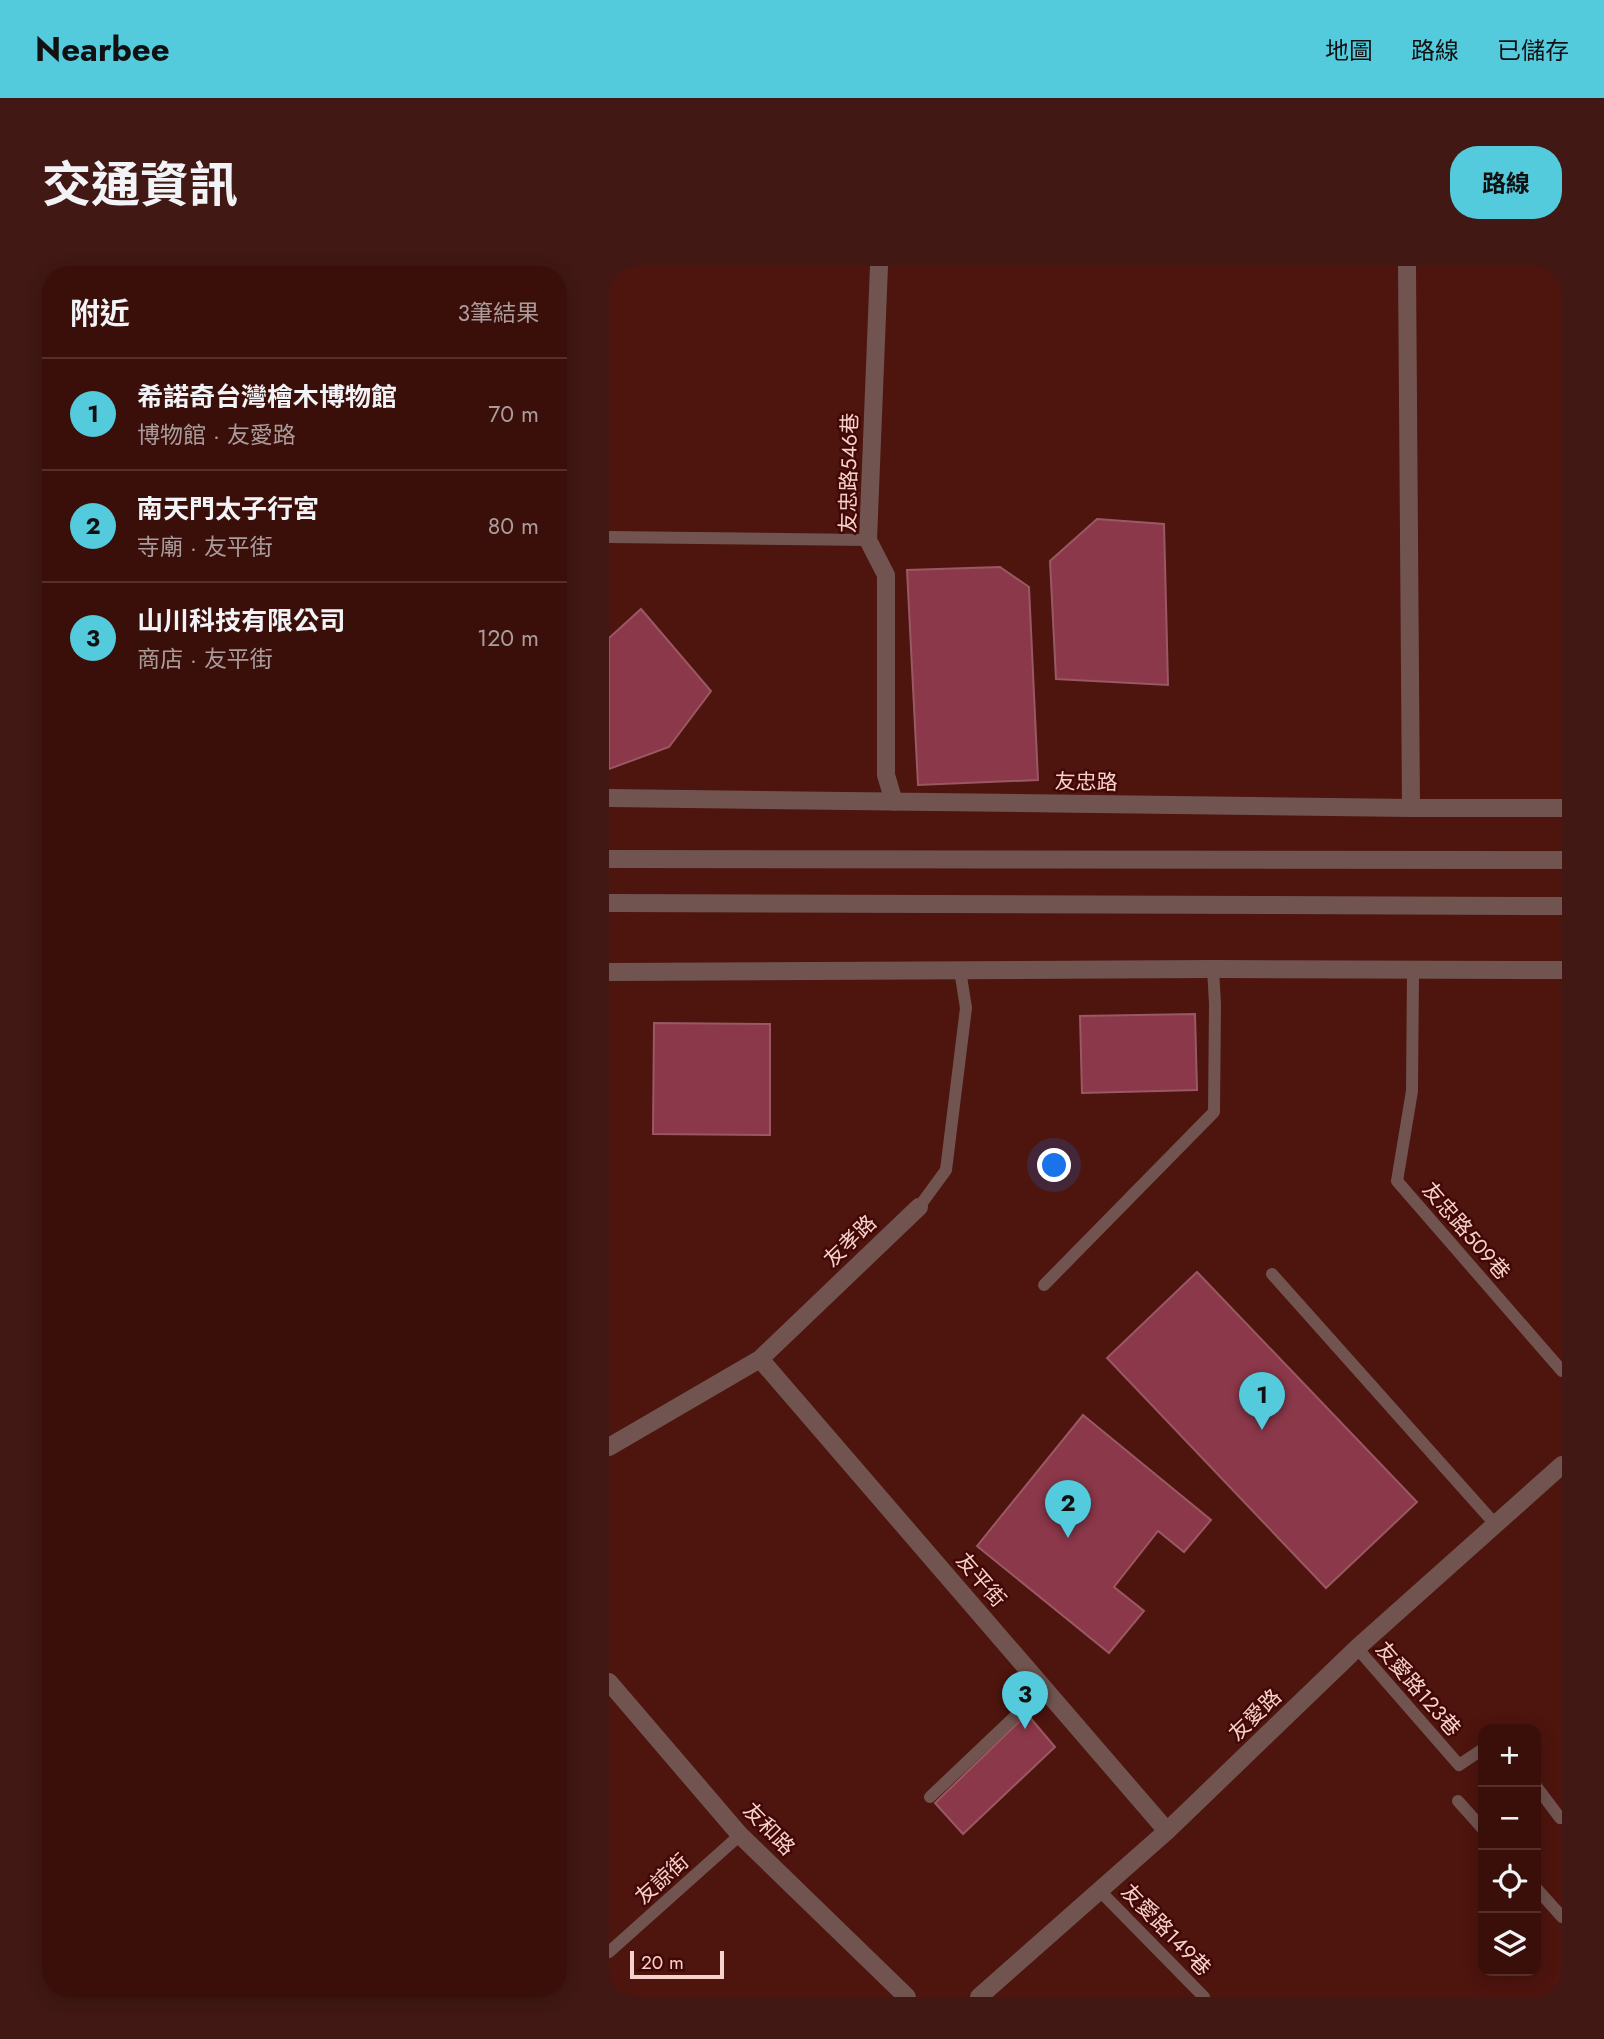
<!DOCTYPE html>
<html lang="zh-TW">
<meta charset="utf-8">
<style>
:root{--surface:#3a0f0a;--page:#411813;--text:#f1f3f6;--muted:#ab9c9c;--line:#542f2b;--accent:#54cadd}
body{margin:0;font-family:Jost,"Noto Sans TC",sans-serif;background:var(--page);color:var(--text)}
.controls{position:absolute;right:21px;bottom:21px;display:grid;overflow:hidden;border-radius:14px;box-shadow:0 4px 18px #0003}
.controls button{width:63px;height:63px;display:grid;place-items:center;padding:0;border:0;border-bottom:2px solid var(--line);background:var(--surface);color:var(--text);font:35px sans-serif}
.scale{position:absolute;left:21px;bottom:18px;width:94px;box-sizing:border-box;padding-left:7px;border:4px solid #f7d1cb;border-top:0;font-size:19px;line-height:24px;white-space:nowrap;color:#f7d1cb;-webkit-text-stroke:5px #420805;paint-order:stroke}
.you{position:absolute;left:446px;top:900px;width:24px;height:24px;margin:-18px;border:5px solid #fff;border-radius:50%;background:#1a73e8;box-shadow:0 0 0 10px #1a73e833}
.badge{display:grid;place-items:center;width:46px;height:46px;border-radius:50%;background:var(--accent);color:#111;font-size:23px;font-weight:700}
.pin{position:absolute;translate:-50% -58px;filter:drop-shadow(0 2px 4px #0008)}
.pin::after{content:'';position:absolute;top:37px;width:24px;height:21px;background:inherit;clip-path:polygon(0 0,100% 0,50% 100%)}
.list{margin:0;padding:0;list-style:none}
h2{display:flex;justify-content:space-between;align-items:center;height:91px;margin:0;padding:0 28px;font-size:30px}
h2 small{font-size:23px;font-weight:400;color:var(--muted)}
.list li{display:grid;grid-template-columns:46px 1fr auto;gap:21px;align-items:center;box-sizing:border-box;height:112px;padding:0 28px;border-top:2px solid var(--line)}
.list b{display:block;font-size:26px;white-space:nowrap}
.list p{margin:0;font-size:23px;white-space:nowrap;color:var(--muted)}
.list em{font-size:23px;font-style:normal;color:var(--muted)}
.icon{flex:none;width:38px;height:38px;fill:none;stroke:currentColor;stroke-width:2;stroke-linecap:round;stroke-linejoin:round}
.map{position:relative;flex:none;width:953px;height:1731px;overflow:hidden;border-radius:28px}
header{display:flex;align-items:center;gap:42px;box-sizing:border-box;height:98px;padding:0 35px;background:var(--accent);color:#111}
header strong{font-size:33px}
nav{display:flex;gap:38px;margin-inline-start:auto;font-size:24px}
.intro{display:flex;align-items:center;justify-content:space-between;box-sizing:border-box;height:168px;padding:0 42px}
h1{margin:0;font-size:49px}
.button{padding:18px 32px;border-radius:28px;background:var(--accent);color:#111;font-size:24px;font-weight:700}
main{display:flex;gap:42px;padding:0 42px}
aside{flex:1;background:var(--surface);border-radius:28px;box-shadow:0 4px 18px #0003}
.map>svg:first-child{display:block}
.building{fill:#8b384a;stroke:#9a5863;stroke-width:2}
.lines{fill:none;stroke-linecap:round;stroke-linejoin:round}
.service{stroke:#71544f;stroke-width:12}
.minor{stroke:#71544f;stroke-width:18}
.tertiary{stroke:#71544f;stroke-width:18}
.labels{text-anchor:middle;stroke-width:5;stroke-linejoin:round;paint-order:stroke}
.street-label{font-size:21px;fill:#f7d1cb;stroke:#420805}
</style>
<header>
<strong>Nearbee</strong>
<nav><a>地圖</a><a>路線</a><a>已儲存</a></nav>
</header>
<div class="intro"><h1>交通資訊</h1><a class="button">路線</a></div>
<main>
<aside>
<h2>附近<small>3筆結果</small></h2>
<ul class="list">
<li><span class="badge">1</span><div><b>希諾奇台灣檜木博物館</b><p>博物館 · 友愛路</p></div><em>70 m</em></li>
<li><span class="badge">2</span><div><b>南天門太子行宮</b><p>寺廟 · 友平街</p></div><em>80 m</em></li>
<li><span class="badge">3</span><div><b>山川科技有限公司</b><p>商店 · 友平街</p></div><em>120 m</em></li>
</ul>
</aside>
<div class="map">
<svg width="953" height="1731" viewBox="0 0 953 1731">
<rect width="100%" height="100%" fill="#4e140e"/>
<path class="building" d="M488 253 555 258 559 419 447 413 441 295Z
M391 301 420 321 429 514 309 519 298 304Z
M32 343 102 425 60 481 0 503V372Z
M586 748 588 824 473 827 471 750Z
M45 757 161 758V869L44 868Z
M588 1006 808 1236 717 1322 498 1092Z
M474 1149 602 1254 575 1286 549 1265 505 1321 535 1345 500 1387 368 1280Z
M418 1448 446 1481 354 1568 326 1537Z"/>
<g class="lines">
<path class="service" d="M0 271 259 274
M804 705 803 825 788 915 953 1105
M310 941 337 904 357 742 351 704
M663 1008 886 1258
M435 1019 605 846 606 738 604 703
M748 1382 850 1499 874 1483
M927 1520 951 1552 953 1551
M321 1531 435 1423
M849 1535 874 1563
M927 1622 953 1651
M491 1625 595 1731
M0 1686 131 1569"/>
<path class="minor" d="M270 0 259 274 277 309V509L285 536
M798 0 802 542
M0 532 802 542H953
M0 706 604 703 953 704
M151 1093 558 1565
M0 1181 151 1093 310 941
M0 1416 131 1569 298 1731"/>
<path class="tertiary" d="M0 593 953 594
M0 637 953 640
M370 1731 558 1565 748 1382 953 1199"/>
</g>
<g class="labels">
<g class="street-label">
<text transform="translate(240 207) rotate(-89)" y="7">友忠路546巷</text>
<text transform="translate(477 516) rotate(1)" y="7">友忠路</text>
<text transform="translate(857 965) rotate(49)" y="7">友忠路509巷</text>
<text transform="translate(241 975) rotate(-44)" y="7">友孝路</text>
<text transform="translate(372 1314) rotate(49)" y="7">友平街</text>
<text transform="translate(809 1423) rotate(49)" y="7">友愛路123巷</text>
<text transform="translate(646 1449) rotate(-44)" y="7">友愛路</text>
<text transform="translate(160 1563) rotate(46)" y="7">友和路</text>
<text transform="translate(53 1613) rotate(-42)" y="7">友諒街</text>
<text transform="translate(557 1664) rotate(46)" y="7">友愛路149巷</text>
</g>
</g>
</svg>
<div class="controls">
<button>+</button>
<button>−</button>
<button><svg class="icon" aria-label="locate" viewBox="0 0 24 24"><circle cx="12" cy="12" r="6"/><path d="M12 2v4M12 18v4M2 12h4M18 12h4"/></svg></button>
<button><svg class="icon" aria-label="layers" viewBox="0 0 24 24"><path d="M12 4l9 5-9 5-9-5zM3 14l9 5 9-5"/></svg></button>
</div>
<div class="scale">20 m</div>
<div class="you"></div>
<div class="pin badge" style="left:653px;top:1164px">1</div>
<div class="pin badge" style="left:459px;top:1272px">2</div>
<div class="pin badge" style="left:416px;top:1463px">3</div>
</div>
</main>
